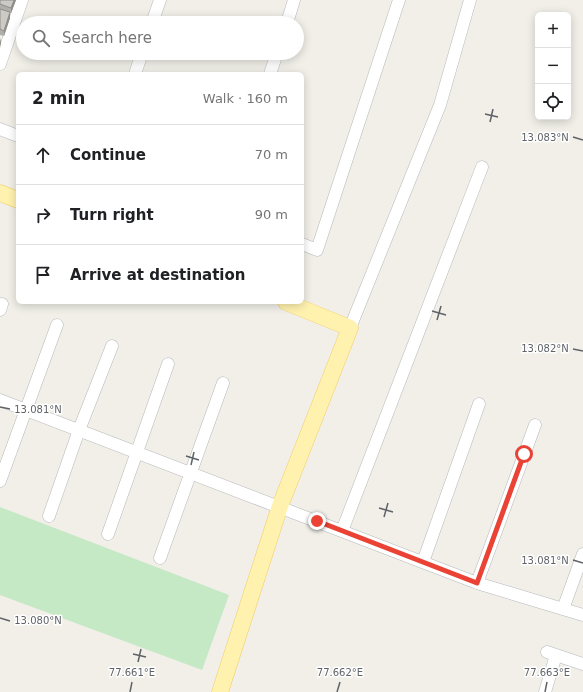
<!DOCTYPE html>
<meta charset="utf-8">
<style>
:root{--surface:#fff;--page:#f2f2f2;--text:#202124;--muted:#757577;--line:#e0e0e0}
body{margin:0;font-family:"DejaVu Sans",sans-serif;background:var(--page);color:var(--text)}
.controls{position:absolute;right:12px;top:12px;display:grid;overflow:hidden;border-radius:6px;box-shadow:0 2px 10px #0003}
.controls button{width:36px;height:36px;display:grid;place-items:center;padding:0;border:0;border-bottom:1px solid var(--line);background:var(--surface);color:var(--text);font:20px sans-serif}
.stop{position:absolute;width:12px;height:12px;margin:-9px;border:3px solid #ea4335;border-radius:50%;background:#fff}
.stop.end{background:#ea4335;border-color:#fff;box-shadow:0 1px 4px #0008}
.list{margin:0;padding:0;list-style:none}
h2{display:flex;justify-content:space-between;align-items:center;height:52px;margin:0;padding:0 16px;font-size:17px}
h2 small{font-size:13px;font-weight:400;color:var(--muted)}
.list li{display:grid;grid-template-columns:26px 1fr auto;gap:12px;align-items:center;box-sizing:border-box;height:60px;padding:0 16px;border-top:1px solid var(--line)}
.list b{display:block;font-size:15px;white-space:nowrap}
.list em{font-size:13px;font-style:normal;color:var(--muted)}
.icon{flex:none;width:22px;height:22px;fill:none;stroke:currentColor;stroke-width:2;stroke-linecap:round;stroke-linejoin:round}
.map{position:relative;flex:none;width:583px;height:692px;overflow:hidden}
.search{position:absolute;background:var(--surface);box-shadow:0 2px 10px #0003;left:16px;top:16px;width:288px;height:44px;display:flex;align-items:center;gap:10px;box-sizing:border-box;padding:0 14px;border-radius:22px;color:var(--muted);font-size:15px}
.panel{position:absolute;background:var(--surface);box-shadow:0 2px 10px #0003;left:16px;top:72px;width:288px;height:232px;border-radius:6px}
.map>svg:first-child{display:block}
.green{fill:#c5e8c5}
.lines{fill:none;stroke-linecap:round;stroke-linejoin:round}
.minor-casing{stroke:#b5b8bc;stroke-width:13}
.major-casing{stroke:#f2c960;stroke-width:17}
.minor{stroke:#fff;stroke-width:12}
.major{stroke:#fff2af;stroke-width:16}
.wall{fill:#afaea9}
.shaded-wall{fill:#8f8d8a}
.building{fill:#cccac5;stroke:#8f8d8a}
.route{stroke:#ea4335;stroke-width:5}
.ticks{fill:none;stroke:#5f6368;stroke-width:1.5}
.ticks-label{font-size:10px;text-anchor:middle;fill:#5f6368;stroke:#fff;stroke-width:3;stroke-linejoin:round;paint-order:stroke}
</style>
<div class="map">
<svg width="583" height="692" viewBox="0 0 583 692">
<rect width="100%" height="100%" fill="#f1efe8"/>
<path class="green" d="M0 507 229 595 202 670 0 595Z"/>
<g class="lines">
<defs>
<path id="minor" d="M152 23 160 0
M287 23 294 0
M0 64 22 0
M135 74 142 53
M270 74 277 53
M0 129 18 136
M302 244 317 250 399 0
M0 310 2 304
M350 328 440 105 470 0
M0 400 477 583 583 615
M0 481 57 325
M49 516 79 430 112 346
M342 531 482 167
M108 534 168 364
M160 558 223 383
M423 562 479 404
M477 583 535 425
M563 609 583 554
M547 652 583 664
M545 692 556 655"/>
<path id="major" d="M0 193 18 200
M220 692 280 506 350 328 286 302"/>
</defs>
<use href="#minor" class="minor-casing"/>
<use href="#major" class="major-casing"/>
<use href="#minor" class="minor"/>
<use href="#major" class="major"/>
</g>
<path class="wall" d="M0 0H16L11 13H10V18L4 36 0 35Z"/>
<path class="shaded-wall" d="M14 0H16L11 13V8Z
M10 12V18L4 36V31Z
M1 38V43L0 48V42Z"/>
<path class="building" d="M0 0H14L11 8 0 4Z
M0 9 10 12 4 31 0 29Z"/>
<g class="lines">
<path class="route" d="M317 521 477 583 524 454"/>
</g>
<path class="ticks" d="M485 114 498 117M490 122 493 109M573 137 583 140M432 311 446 315M437 320 441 306M573 349 583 351M0 407 10 409M186 456 199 460M191 465 194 452M379 508 393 512M384 517 388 503M573 560 583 563M0 618 10 621M133 654 146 657M138 662 141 649M130 692 132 682M337 692 340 682M545 692 547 682"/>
<g class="ticks-label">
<text x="545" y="141">13.083°N</text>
<text x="545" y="352">13.082°N</text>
<text x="38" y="413">13.081°N</text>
<text x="545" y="564">13.081°N</text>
<text x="38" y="624">13.080°N</text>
<text x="132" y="676">77.661°E</text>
<text x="340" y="676">77.662°E</text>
<text x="547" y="676">77.663°E</text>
</g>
</svg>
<div class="controls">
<button>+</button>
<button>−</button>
<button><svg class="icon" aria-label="locate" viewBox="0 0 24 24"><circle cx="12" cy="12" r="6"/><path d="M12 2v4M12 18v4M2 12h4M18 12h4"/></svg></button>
</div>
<div class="stop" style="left:524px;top:454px"></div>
<div class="stop end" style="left:317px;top:521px"></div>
<div class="search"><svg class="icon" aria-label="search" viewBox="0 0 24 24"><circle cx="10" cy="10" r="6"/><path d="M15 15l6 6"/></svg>Search here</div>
<section class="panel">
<h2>2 min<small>Walk · 160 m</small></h2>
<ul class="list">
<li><svg class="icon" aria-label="ahead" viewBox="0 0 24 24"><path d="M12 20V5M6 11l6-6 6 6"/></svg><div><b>Continue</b></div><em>70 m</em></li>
<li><svg class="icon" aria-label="right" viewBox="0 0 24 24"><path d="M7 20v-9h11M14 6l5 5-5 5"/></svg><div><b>Turn right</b></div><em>90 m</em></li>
<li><svg class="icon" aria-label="arrive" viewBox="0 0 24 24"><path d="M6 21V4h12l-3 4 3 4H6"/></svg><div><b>Arrive at destination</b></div></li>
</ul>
</section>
</div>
